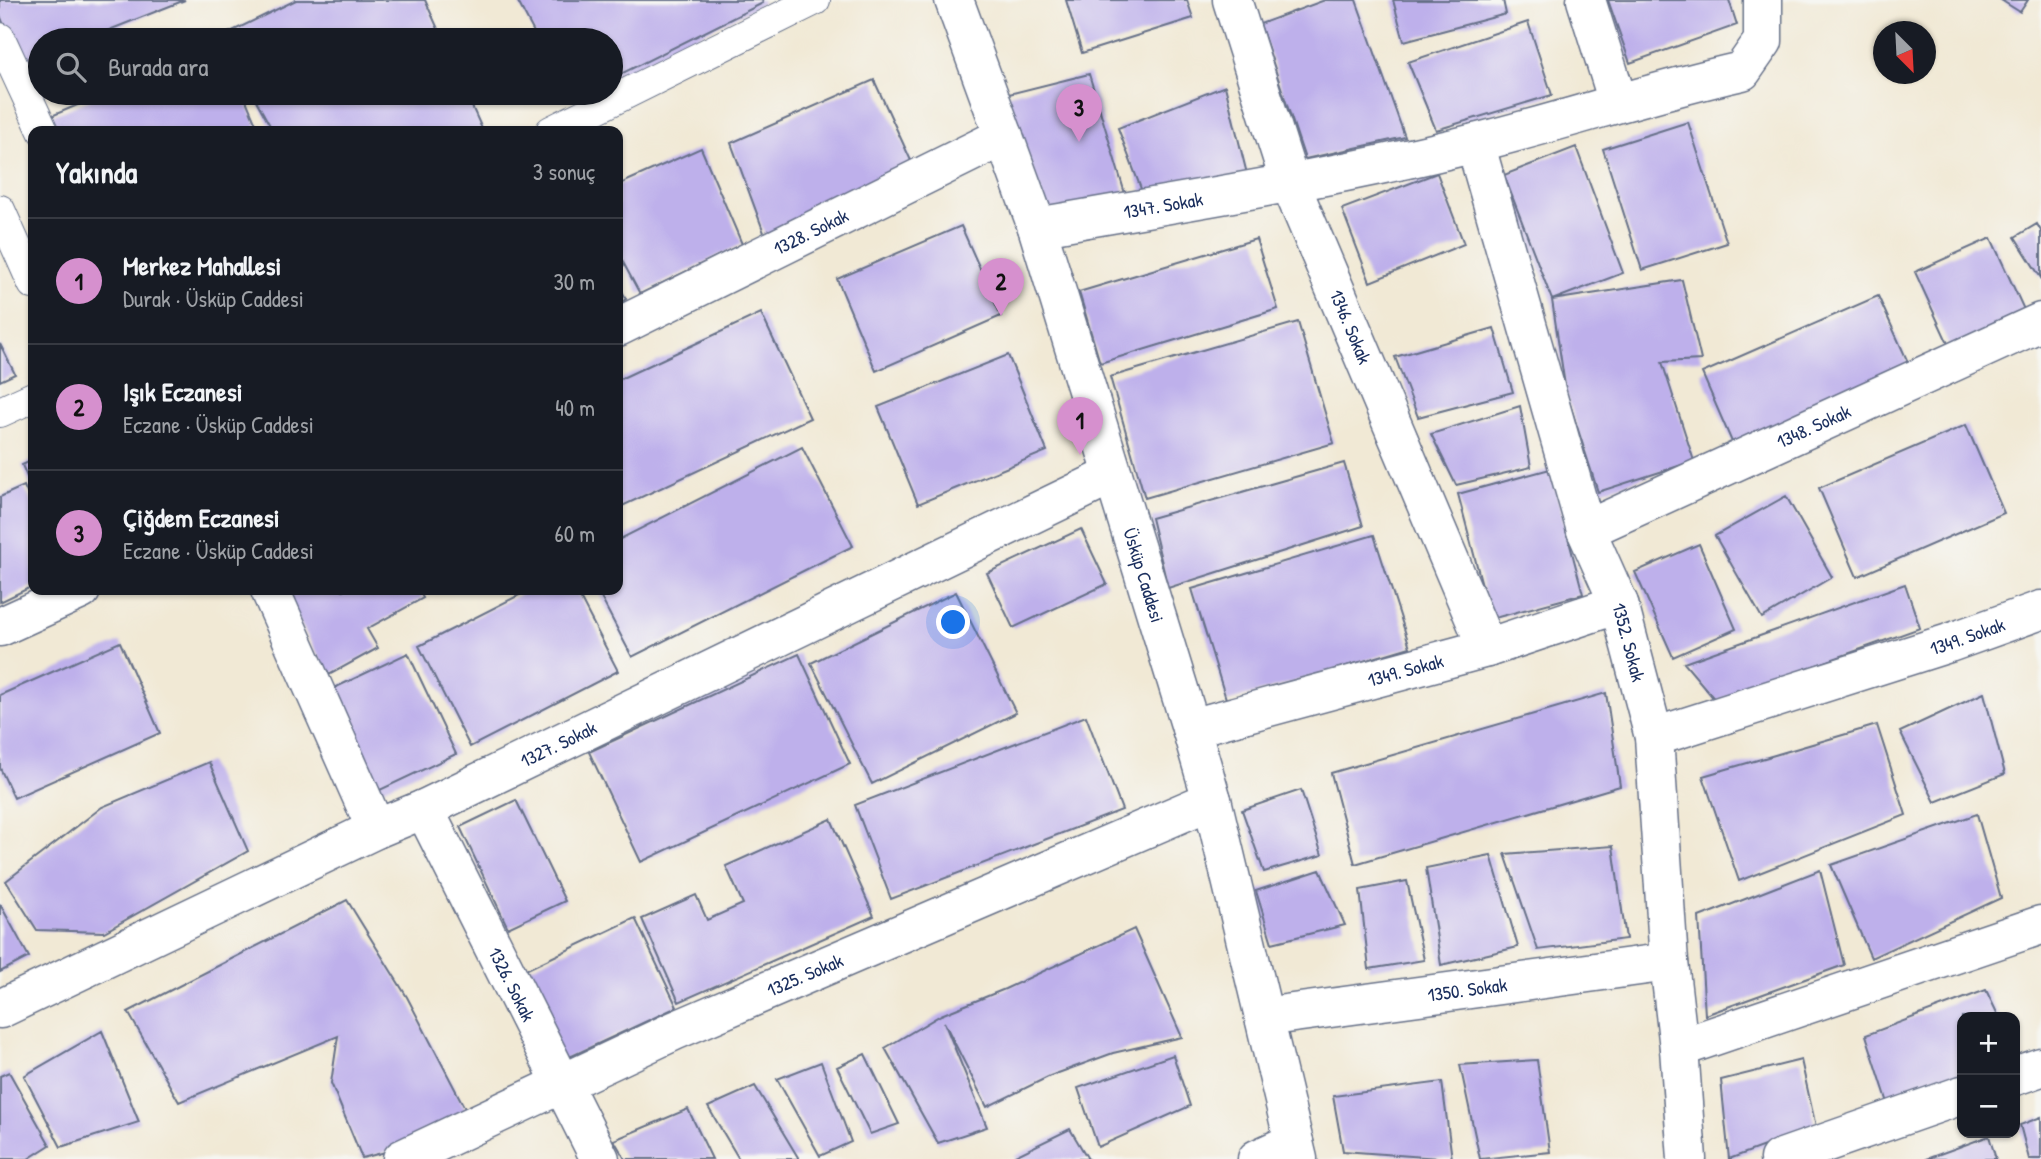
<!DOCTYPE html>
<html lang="tr">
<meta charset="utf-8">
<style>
:root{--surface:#171b24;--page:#20242c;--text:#f1f3f6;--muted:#9ea1a6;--line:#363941;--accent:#d690ce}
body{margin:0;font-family:"Patrick Hand",sans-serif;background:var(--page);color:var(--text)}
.controls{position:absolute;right:21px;bottom:21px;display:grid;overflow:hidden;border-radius:14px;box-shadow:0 2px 5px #0004}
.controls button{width:63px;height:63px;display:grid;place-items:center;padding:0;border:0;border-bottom:2px solid var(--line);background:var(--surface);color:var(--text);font:35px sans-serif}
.compass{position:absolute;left:1873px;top:21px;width:63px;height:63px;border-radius:50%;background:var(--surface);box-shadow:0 2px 5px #0004;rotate:156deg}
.you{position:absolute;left:954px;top:623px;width:24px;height:24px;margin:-18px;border:5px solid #fff;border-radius:50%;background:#1a73e8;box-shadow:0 0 0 10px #1a73e833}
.badge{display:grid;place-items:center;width:46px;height:46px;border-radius:50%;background:var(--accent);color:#111;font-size:23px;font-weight:700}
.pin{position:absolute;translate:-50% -58px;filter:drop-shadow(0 2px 4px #0008)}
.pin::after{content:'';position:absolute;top:37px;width:24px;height:21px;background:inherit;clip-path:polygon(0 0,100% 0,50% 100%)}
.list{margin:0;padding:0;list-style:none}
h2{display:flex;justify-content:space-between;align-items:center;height:91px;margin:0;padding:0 28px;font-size:30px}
h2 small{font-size:23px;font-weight:400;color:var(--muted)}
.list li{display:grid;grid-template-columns:46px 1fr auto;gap:21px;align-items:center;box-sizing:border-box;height:126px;padding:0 28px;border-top:2px solid var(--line)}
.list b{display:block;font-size:26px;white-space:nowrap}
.list p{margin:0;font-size:23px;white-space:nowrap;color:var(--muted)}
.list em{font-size:23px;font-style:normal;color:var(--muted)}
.icon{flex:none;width:38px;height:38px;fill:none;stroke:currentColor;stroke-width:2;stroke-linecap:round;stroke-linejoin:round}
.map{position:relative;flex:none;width:2041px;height:1159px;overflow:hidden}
.search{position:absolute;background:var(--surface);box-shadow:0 2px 5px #0004;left:28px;top:28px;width:595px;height:77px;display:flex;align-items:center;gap:18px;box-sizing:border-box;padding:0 24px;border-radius:38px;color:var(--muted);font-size:26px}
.panel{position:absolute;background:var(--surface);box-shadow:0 2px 5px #0004;left:28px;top:126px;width:595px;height:469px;border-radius:14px}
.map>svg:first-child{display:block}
.building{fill:#beb0eb}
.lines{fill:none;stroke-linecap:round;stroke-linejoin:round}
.lane-casing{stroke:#667088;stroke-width:32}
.street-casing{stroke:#667088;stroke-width:41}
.secondary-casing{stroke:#667088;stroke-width:41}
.lane{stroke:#fff;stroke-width:30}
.street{stroke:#fff;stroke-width:38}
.secondary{stroke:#fff;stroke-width:38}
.labels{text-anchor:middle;stroke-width:6;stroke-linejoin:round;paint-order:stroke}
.street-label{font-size:19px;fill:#1b2f5e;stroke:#f6f6f2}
</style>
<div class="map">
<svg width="2041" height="1159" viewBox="0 0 2041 1159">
<rect width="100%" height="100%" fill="#f6f6f2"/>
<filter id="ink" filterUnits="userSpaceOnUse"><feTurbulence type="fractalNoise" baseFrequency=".0143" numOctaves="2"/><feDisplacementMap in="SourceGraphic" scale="14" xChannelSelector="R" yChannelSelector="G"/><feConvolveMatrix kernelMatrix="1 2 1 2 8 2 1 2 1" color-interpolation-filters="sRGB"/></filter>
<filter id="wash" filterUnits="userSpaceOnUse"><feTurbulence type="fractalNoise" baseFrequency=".00686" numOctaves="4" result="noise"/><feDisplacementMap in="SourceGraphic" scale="28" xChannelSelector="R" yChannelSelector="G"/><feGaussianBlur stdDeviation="1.57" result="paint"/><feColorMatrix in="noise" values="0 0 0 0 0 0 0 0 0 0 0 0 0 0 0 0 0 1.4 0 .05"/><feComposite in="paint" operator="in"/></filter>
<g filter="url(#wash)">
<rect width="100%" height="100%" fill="#f1e9d5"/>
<g id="blocks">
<path class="building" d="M0 0H185L84 40H40V57L20 65 0 15Z
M296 0H425L443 40H224L222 36Z
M517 0H762L763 3 611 79V40H538Z
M1066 0H1187L1193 18 1082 53Z
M1325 0H1356L1405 137 1305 159 1260 24Z
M1393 0H1503L1506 14 1404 41Z
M1608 0H1729L1737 25 1630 63Z
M2001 0H2028L2020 12Z
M1528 22 1552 95 1436 130 1408 62Z
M1089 74 1126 197 1048 212 1005 95Z
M874 80 913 165 766 238 731 143Z
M1225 86 1247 174 1143 194 1118 128Z
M106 93H243L259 131H56L49 117Z
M252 93H466L483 131H273Z
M1688 122 1727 243 1642 270 1603 149Z
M1576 147 1623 273 1552 300 1682 280 1701 360 1662 362 1694 461 1598 492 1566 392 1552 300 1504 175Z
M701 148 742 244 640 294 618 253V185Z
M1437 173 1464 244 1370 282 1342 209Z
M2037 224 2041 231V278L2015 237Z
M961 226 1001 316 876 371 837 279Z
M1991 238 2026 314 1950 348 1915 272Z
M1256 239 1278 309 1100 363 1079 292Z
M618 283 626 299 618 304Z
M1878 296 1912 371 1735 449 1702 373Z
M761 313 810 418 618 508V380Z
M1298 322 1334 443 1145 498 1110 377Z
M1494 328 1513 392 1418 417 1395 357Z
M0 344 15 374 0 381Z
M1008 355 1047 451 918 504 878 407Z
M1520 406 1531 467 1456 485 1431 434Z
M1966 425 2004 513 1857 577 1819 488Z
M802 447 853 546 632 657 597 590H618V540Z
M33 460V491L22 465Z
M1344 463 1363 526 1168 588 1151 518Z
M1550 469 1583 594 1491 619 1458 494Z
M24 486 33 506V586L0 602V497Z
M1786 496 1832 577 1762 618 1715 536Z
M1081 529 1107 584 1013 628 987 573Z
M1374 535 1410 647 1227 702 1192 589Z
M1699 544 1736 629 1673 657 1635 572Z
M1905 584 1920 628 1716 701 1684 663Z
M282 590H419L423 598 367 629 378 648 329 675Z
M529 590H576L618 671 470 747 419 646Z
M956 592 1016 713 872 784 811 663Z
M120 642 160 733 14 798 0 768V695Z
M408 653 456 754 378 791 330 690Z
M799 654 850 764 641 862 589 752Z
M1606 693 1620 786 1355 864 1331 773Z
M1984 693 2005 774 1935 802 1900 732Z
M1086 716 1122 810 891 899 855 805Z
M1877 725 1906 815 1739 881 1703 776Z
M209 762 248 851 104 932 37 930 6 881 102 807Z
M1301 790 1322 855 1264 872 1242 810Z
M516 800 565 901 508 928 460 827Z
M1977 814 2001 898 1871 958 1831 865Z
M831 819 874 916 679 1002 642 919 696 895 707 920 743 904 726 866Z
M1613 846 1626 939 1538 950 1505 854Z
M1491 855 1518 947 1441 965 1426 868Z
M1320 870 1345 925 1272 943 1256 891Z
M1820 870 1844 965 1705 1015 1699 917Z
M1407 881 1424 960 1369 969 1360 890Z
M347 900 407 997 468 1114 405 1147 362 1158 331 1083 338 1036 179 1102 128 1012Z
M0 904 29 957 0 972Z
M635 918 677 1007 561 1061 519 973Z
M1134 929 1182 1037 1113 1053 1050 1076 987 1107 944 1022 987 1127 938 1143 885 1048 941 1015 1005 989Z
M1986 990 1999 1017H1962V1079L1889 1106 1866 1035Z
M102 1031 139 1122 61 1147 24 1076Z
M865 1054 899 1124 870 1134 837 1067Z
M1173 1055 1190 1106 1098 1147 1078 1088Z
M1537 1060 1550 1152 1480 1159 1460 1065Z
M1801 1060 1816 1127 1729 1159 1721 1080Z
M821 1062 851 1142 820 1156 777 1079Z
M9 1072 50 1145 28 1159H0V1076Z
M1442 1082 1452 1159 1343 1151 1333 1096Z
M755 1086 799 1159H739L708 1107Z
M688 1109 712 1159H625L614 1140Z
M2041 1117V1159H2029L2020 1125Z
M1070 1129 1088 1159H1016L1015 1156Z
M1989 1136 1996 1159H1926Z"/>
</g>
</g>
<g filter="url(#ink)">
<use href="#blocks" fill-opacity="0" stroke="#667088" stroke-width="2"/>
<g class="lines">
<defs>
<path id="lane" d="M0 38 43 131
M551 131 815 0
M0 210 33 284
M0 412 33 397"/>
<g id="street">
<path id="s1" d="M1232 0 1290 183 1487 648"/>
<path d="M1586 0 1618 102"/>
<path id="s2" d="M1475 143 1586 530 1619 604 1654 737 1669 962 1679 1048 1687 1159"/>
<path id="s3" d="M1037 227C1183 201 1331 179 1475 143 1564 121 1652 91 1742 71L1763 41V0"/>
<path id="s4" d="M618 327 1004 136"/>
<path id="s5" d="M1586 530 2041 322"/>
<path d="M270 590 376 829"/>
<path d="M0 627 81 590"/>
<path id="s6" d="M1191 728 1487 648 1619 604"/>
<path id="s7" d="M1654 737 1949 643 2041 610"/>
<path id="s8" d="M424 809 600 1159"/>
<path id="s9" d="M0 1009 376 829 424 809 1113 475"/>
<path id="s10" d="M1264 1017 1669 962"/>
<path d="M1679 1048 2041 925"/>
<path d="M2015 1076 2041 1067"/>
<path id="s11" d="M402 1159 674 1031 1212 800"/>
<path d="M1257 1159 1294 1142"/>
<path d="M1779 1159 1962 1095"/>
</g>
<g id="secondary">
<path id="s12" d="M954 0 1037 227 1191 728 1212 800 1298 1159"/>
</g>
</defs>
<use href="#lane" class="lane-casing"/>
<use href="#street" class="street-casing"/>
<use href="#secondary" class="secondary-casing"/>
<use href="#lane" class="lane"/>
<use href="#street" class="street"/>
<use href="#secondary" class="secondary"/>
</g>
</g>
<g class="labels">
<g class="street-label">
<text dy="7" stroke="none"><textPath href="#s3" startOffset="128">1347. Sokak</textPath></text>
<text dy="7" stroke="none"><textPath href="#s4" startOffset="215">1328. Sokak</textPath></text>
<text dy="7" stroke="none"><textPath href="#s1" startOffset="348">1346. Sokak</textPath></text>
<text dy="7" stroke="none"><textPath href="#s5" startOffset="250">1348. Sokak</textPath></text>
<text dy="7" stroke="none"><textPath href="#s12" startOffset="606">Üsküp Caddesi</textPath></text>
<text dy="7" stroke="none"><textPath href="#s7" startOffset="329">1349. Sokak</textPath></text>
<text dy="7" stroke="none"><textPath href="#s2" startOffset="523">1352. Sokak</textPath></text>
<text dy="7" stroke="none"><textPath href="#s6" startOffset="222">1349. Sokak</textPath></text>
<text dy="7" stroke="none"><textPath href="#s9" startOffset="618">1327. Sokak</textPath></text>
<text dy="7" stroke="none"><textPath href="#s11" startOffset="443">1325. Sokak</textPath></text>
<text dy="7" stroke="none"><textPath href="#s8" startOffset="196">1326. Sokak</textPath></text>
<text dy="7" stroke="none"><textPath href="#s10" startOffset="205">1350. Sokak</textPath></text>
</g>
</g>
</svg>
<div class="controls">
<button>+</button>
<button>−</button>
</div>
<svg class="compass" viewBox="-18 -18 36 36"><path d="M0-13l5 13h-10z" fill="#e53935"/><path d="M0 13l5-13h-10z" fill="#9ea1a6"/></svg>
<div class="you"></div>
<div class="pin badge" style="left:1080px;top:455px">1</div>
<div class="pin badge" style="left:1001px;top:316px">2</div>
<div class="pin badge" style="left:1079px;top:142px">3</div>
<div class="search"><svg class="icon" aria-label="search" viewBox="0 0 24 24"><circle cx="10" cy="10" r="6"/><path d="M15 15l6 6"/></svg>Burada ara</div>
<section class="panel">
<h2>Yakında<small>3 sonuç</small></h2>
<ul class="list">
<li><span class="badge">1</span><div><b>Merkez Mahallesi</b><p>Durak · Üsküp Caddesi</p></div><em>30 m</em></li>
<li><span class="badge">2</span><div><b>Işık Eczanesi</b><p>Eczane · Üsküp Caddesi</p></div><em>40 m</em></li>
<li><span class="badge">3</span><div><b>Çiğdem Eczanesi</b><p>Eczane · Üsküp Caddesi</p></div><em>60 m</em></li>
</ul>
</section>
</div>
